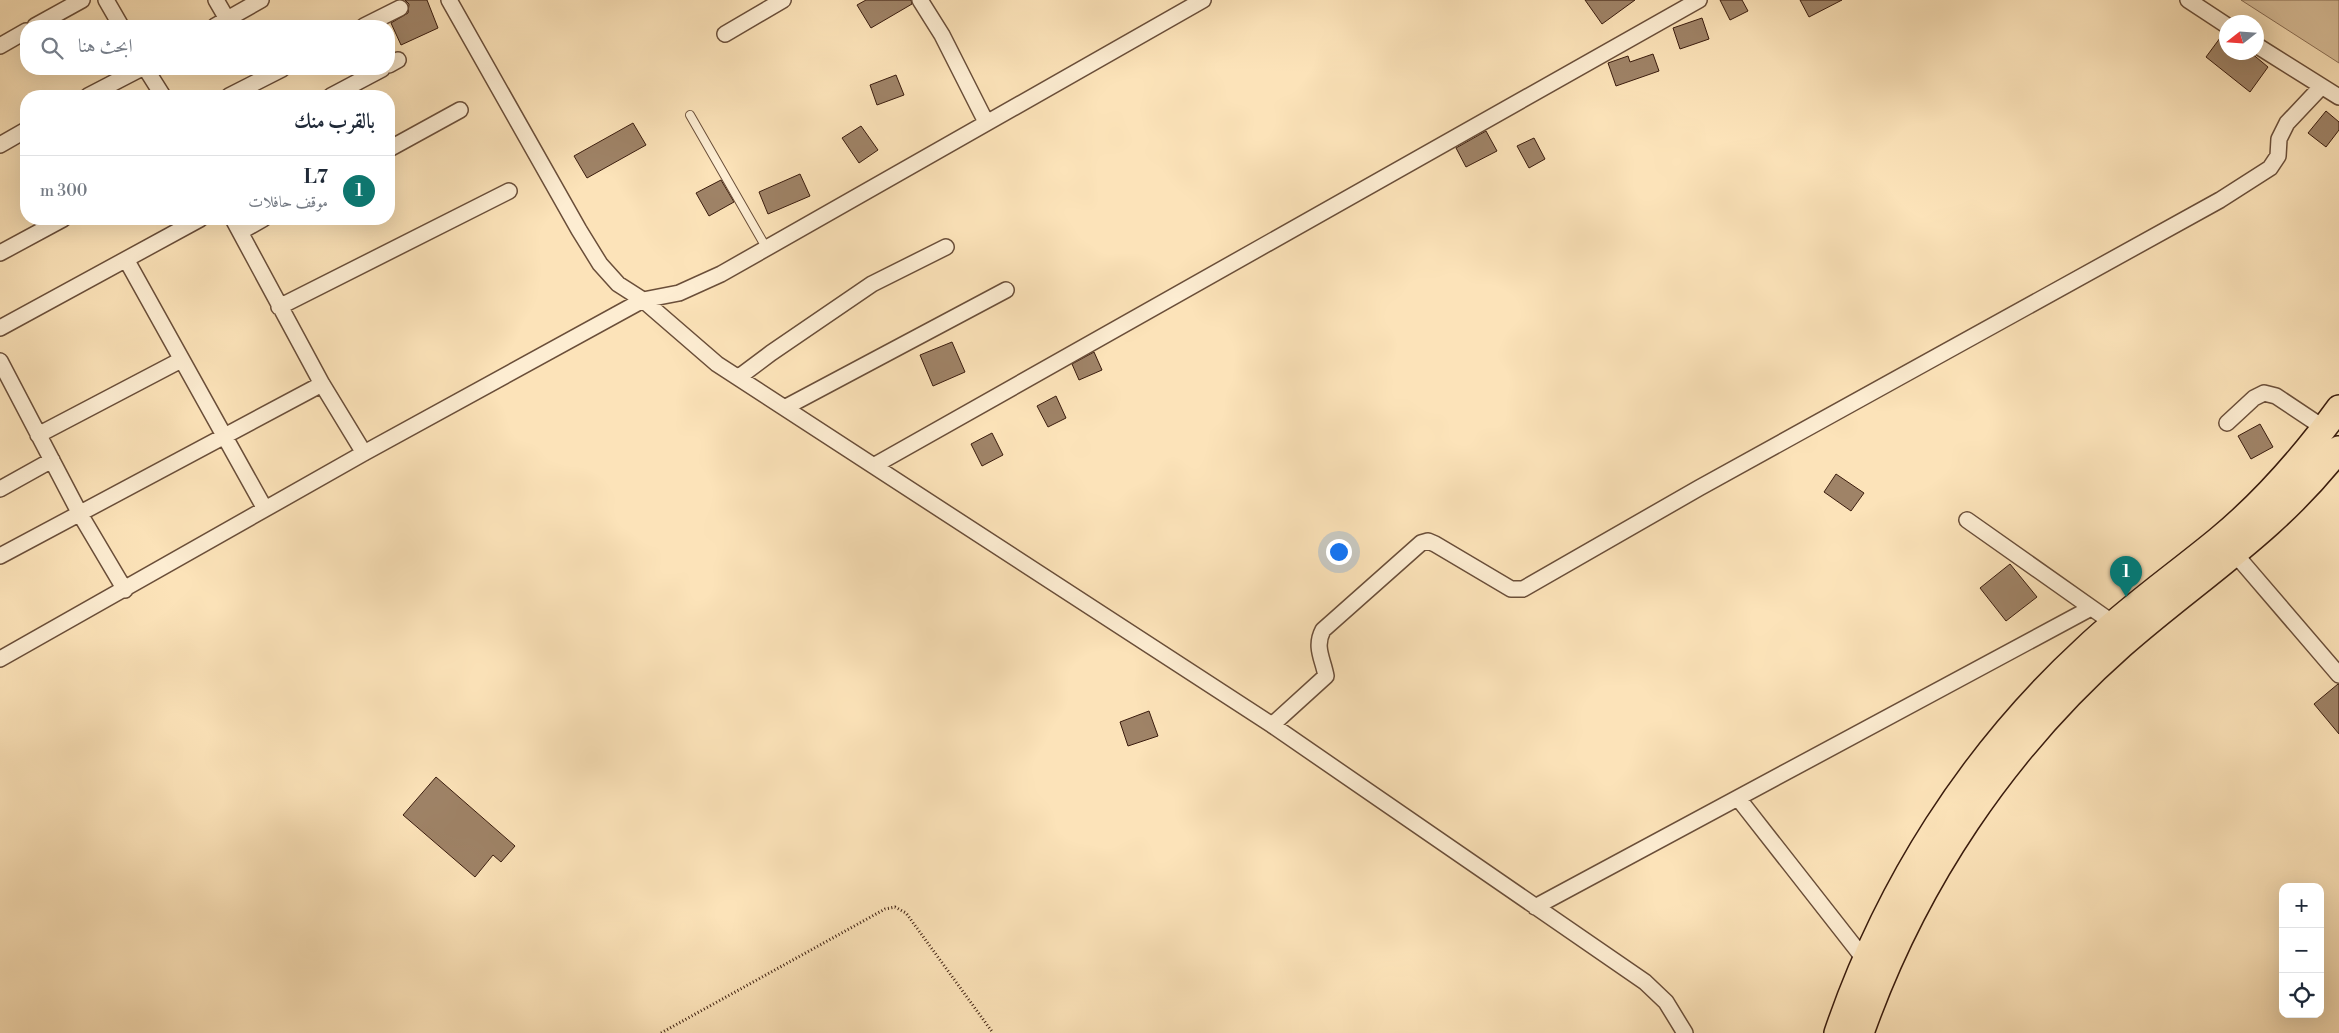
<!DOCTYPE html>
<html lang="ar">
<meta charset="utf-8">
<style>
:root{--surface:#fff;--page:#f2f2f3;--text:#1f2937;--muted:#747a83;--line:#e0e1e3;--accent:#0f766e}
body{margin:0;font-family:"Libre Bodoni",Amiri,serif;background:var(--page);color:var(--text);direction:rtl}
.controls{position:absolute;right:15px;bottom:15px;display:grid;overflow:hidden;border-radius:10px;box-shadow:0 5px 20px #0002}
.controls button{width:45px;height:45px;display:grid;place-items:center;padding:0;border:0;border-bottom:1px solid var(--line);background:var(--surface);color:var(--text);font:25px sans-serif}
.compass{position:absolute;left:2219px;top:15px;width:45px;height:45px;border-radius:50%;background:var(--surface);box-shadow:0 5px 20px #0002;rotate:253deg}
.you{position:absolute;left:1338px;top:551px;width:18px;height:18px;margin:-12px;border:4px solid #fff;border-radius:50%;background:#1a73e8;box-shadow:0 0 0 8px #1a73e833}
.badge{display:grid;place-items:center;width:32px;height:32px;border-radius:50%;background:var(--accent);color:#fff;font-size:16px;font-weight:700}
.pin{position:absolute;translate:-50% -41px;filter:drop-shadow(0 1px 2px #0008)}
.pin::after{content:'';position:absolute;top:26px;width:18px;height:15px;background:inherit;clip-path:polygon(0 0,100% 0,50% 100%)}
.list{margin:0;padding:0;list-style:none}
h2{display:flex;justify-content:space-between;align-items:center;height:65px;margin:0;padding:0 20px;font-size:21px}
h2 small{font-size:16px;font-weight:400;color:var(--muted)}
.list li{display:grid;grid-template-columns:32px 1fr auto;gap:15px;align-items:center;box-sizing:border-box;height:70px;padding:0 20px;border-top:1px solid var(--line)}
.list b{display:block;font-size:19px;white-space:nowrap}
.list p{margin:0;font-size:16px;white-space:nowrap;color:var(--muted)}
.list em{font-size:16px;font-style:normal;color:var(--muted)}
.icon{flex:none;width:28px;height:28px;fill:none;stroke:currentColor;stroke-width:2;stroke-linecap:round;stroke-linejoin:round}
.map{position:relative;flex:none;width:2339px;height:1033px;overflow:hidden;direction:ltr}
.search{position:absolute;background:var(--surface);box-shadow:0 5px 20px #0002;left:20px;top:20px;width:375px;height:55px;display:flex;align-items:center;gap:12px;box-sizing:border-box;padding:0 18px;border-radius:20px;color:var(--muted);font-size:19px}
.panel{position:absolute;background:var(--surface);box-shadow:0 5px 20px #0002;left:20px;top:90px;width:375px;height:135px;border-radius:20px;direction:rtl}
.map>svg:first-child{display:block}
.green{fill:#dbc19c;stroke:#8a6e55}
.building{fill:#9f8367;stroke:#3a1c0e}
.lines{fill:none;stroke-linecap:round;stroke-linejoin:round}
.service-casing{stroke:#6a4e39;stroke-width:10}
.minor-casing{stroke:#6a4e39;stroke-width:18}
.trunk-casing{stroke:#3a1c0e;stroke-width:28}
.path{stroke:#3a1c0e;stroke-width:3;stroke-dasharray:1 2.5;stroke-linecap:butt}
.service{stroke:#fdedd2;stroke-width:8}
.minor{stroke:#fdedd2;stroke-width:15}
.trunk{stroke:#fce3b9;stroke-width:25}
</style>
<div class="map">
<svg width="2339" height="1033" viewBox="0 0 2339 1033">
<rect width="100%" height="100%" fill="#fce3b9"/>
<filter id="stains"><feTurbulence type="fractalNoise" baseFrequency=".004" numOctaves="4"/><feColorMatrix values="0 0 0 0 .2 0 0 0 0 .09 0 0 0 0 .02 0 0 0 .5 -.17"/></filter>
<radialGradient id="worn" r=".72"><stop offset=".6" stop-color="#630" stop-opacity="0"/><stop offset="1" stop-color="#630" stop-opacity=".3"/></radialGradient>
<path class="green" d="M2241 0H2339V63Z"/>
<path class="building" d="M405 0H427L438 28 401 45 391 23 408 13 409 4Z
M866 0H911L912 4 871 28 857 5Z
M1585 0H1635L1602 24Z
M1720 0H1742L1748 11 1730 20Z
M1800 0H1842L1809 17Z
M1702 18 1709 39 1680 49 1673 28Z
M2223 34H2226V52H2250L2268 67 2250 92 2206 57Z
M1653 54 1659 71 1616 86 1608 63 1628 56 1630 62Z
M896 75 904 95 877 105 870 85Z
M2326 111 2339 122V130L2326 147 2308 133Z
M633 123 646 145 587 178 574 156Z
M861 126 878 150 859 163 842 138Z
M1486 131 1497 151 1466 167 1456 148Z
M1534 138 1545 159 1529 168 1517 146Z
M800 174 810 196 768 214 759 192Z
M721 180 734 202 709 216 696 193Z
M952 342 965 372 933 386 920 355Z
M1094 352 1102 370 1079 380 1072 364Z
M1056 396 1066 418 1048 427 1037 406Z
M2260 424 2273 447 2251 459 2238 436Z
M992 433 1003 455 982 466 971 444Z
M1836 474 1864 493 1851 511 1824 492Z
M2010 564 2037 597 2006 621 1980 588Z
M2338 684H2339V734L2314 704Z
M1149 711 1158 736 1128 746 1120 722Z
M436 777 515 846 501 862 493 855 475 877 403 815Z"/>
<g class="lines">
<defs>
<path id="service" d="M690 115 767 249"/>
<path id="minor" d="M106 0 121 26
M216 0 227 19
M449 0 579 230 600 264 618 284 643 300 717 364 1272 725 1645 982 1666 1002 1685 1033
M920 0 942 35 986 122
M2188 0 2226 25
M35 26 82 0
M215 26 261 0
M364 26 400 8
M725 34 783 0
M2256 45 2339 97
M0 46 26 31
M389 65 398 60
M146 69 163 96
M88 96 140 69
M229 96 282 69
M331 96 382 69
M0 145 26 130
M389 149 460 110
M233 219 322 384 364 453
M240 232 263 219
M0 253 63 219
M127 261 265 509
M279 307 509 191
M0 328 200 219
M0 361 80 514 125 590
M739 377 771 353 872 284 946 247
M786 407 1006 290
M2227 423 2254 398 2264 393 2276 396 2324 428
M38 435 181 360
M875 465 1699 0
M0 489 52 460
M1967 520 2113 623
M2236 555 2339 675
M0 556 322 384
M0 659 364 453 643 300 679 293 721 274 1203 0
M1272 725 1326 676C1323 659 1314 647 1323 630L1421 543 1428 541 1435 544 1511 589H1523L1699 488 2220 200 2270 168 2278 156 2279 139 2287 123 2321 87
M1738 798 1865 960
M1535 907 2091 608"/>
<path id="trunk" d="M1837 1033C1887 887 1971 754 2085 649 2127 609 2173 577 2218 540 2264 502 2304 456 2339 408
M1861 1033C1914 883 2003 750 2122 645 2197 579 2277 530 2339 449"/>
</defs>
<use href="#service" class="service-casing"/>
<use href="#minor" class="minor-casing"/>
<use href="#trunk" class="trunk-casing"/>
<path class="path" d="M661 1033 885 909 895 907 906 913 993 1033"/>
<use href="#service" class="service"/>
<use href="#minor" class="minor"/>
<use href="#trunk" class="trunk"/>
</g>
<rect width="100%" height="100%" filter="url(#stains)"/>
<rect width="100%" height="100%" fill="url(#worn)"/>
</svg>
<div class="controls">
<button>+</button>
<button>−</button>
<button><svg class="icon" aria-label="locate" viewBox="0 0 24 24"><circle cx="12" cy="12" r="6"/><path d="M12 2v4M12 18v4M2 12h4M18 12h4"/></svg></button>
</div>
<svg class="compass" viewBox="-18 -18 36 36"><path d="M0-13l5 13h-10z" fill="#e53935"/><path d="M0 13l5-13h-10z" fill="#747a83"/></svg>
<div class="you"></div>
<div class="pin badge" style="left:2126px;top:597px">1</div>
<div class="search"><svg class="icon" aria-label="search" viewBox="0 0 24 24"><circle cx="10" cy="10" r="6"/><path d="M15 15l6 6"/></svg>ابحث هنا</div>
<section class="panel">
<h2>بالقرب منك<small></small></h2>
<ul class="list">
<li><span class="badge">1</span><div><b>L7</b><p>موقف حافلات</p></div><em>300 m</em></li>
</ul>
</section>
</div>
